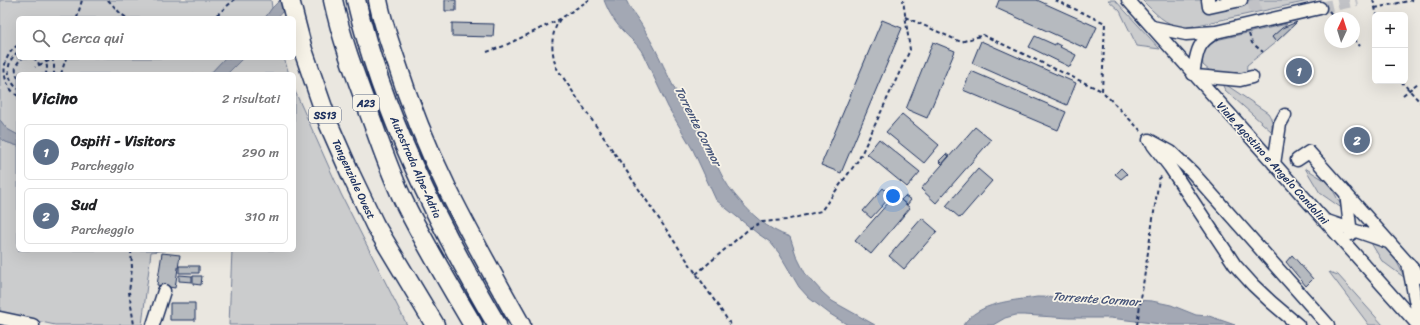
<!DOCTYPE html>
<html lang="it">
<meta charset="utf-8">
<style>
:root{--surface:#fff;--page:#f6f6f6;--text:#202124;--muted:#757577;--line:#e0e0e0;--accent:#0f766e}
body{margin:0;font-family:Sriracha,sans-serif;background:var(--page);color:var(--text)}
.controls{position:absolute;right:12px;top:12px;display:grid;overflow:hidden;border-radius:6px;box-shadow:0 4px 16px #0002}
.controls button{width:36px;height:36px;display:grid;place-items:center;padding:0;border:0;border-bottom:1px solid var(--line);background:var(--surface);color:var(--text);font:20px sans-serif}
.compass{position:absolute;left:1324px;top:12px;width:36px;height:36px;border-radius:50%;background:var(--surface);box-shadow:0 4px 16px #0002;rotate:4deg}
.you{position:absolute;left:893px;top:196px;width:14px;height:14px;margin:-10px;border:3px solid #fff;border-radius:50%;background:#1a73e8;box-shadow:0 0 0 6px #1a73e833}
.badge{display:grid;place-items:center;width:26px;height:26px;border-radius:50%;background:var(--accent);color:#fff;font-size:13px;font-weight:700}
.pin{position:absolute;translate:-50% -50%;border:2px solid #fff;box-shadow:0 1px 4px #0006}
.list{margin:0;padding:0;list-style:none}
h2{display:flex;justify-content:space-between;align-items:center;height:52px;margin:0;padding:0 16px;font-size:17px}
h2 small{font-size:13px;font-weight:400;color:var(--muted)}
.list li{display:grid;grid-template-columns:26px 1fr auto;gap:12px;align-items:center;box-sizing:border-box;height:56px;margin:0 8px 8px;padding:0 8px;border:1px solid var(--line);border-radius:6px}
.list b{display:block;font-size:15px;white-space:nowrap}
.list p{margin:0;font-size:13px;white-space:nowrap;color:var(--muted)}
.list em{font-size:13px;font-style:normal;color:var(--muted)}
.icon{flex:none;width:22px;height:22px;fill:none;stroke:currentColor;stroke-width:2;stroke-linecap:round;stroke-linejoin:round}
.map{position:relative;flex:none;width:1420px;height:325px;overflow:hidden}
.search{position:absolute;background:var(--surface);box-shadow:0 4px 16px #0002;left:16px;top:16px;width:280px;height:44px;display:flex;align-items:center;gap:10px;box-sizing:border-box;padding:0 14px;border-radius:6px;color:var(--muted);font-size:15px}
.panel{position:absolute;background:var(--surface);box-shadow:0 4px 16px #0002;left:16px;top:72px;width:280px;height:180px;border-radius:6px}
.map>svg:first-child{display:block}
.green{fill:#cbcccd;stroke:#737e96}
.water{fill:#a3a8b4;stroke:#6d7892}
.building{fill:#b6babf;stroke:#1b2f5e}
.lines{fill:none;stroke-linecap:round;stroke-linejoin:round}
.minor-tunnel{stroke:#c1c2c6;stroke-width:12;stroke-dasharray:12 6;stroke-linecap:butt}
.minor-casing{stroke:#1b2f5e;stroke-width:15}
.highway-casing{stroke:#1b2f5e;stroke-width:21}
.path{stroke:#1b2f5e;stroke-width:2;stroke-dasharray:4 3;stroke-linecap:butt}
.minor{stroke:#f7f3e8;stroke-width:12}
.highway{stroke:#f7f3e8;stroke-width:18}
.labels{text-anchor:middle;stroke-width:3.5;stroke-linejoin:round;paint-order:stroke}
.shield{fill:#f7f3e8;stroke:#5d6a87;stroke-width:1}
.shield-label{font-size:10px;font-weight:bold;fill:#1b2f5e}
.street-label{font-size:11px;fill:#1b2f5e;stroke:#f7f3e8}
.water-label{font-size:12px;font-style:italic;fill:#445378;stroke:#f7f3e8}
</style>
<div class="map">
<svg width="1420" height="325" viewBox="0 0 1420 325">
<rect width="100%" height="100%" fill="#eae7e0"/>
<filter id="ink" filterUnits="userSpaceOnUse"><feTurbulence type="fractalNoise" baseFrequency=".025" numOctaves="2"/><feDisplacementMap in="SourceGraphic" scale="8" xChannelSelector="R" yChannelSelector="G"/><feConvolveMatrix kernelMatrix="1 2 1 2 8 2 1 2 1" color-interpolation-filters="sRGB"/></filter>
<g filter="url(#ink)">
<path class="green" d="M0 0H271L272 8 265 18H18V58H225L210 74H18V135L7 129 0 120Z
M1108 0H1115L1160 49 1137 46 1120 11Z
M1142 0H1313L1184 28C1165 25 1155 13 1142 0Z
M1287 24 1272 37 1276 42 1247 65C1246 70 1247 72 1251 76L1211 72 1203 65 1202 56 1203 52 1211 41 1216 40Z
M243 58H284L289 74H227Z
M1225 84 1268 113C1272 119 1273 124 1271 131L1225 90 1223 86Z
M294 89 341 194 407 325H229L232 250H294Z
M0 138 6 142 18 146V250H166L151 252 142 325H55L0 313Z
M1305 168 1329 183 1343 209 1320 193Z
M1368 238 1392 252 1405 278 1382 261Z
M1329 272 1338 275 1383 325H1369Z"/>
<path class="water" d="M280 0H292L277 18H265L272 8Z
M604 0H626C632 13 639 19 645 31 659 53 668 78 681 101 685 107 690 112 694 118 710 143 716 173 735 195 751 214 766 229 790 237L796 255 805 273 822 292 832 301 875 325H848L830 314 809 298 799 287 779 253 770 242 757 233 716 200 693 150 668 107 643 54C638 44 629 38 622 30 614 21 608 11 604 0Z
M225 58H243L227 74H210Z
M0 120 7 129 18 135V146L6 142 0 138Z
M1037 297 1093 298 1101 300 1119 299 1152 301 1171 305 1196 315 1209 316 1235 325H1169L1110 318H1069L1024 315H1016L1005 318 993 325H963C979 302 1012 301 1037 297Z"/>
<path class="building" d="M445 0H456V11H445Z
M999 0H1037L1097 27 1087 49 996 8Z
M882 20 902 28 841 173 821 165Z
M1297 22 1276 42 1272 37 1282 28Z
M452 23 494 24 493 37 452 36Z
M1035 36 1055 45V43L1061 46 1060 47 1076 55 1070 67 1029 47Z
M981 41 1076 83 1067 105 972 63Z
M933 42 955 51 927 118 906 109Z
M971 71 1066 112 1058 130 963 90Z
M902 114 939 145 924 163 886 132Z
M975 127 991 140 936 203 921 189Z
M879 139 920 172 907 187 867 154Z
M946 154 949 156 942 164 939 161Z
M1121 168 1127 174 1121 179 1115 174Z
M978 169 992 181 960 218 946 206Z
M883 188 891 196 871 218 863 211Z
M895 195 910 208 871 254 855 241Z
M905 196 911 200 907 205 901 200Z
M922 218 937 231 904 269 889 256Z
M162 253 180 255 175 288 157 285Z
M1292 255 1313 279 1306 286 1286 262Z
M179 266H199V273H179Z
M179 275 192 276V282L179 281Z
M193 276H202L201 285 193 284Z
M170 303H195V320H170Z"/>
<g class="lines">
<path class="minor-tunnel" d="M1253 0 1256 13
M1320 8 1357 0"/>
<defs>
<path id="minor" d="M1128 0 1418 325
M1208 0 1209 7 1241 0
M1152 27 1186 34 1216 32 1320 8
M1193 74C1197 54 1196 43 1215 33
M1196 76 1240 80 1252 77
M1149 140 1171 152 1192 172 1328 325
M1153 145 1170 167 1235 265 1253 285 1271 302 1298 325
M1297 160 1309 152 1420 277
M1274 164 1280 124 1285 115
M1346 193 1351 234
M1324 220 1388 242
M1408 263 1420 325
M0 318 33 325
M153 325 164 291"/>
<path id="highway" d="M290 0 303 50 329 125 351 175 375 225 435 325
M333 0C341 37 354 72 367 107 379 140 390 174 406 206 426 246 450 286 473 325
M356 0C383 115 437 223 497 325
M378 0C382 21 389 41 396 61 410 105 427 147 447 188 470 235 496 280 521 325"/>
</defs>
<use href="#minor" class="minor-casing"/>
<use href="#highway" class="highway-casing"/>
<path class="path" d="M108 0 121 14 127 18
M1055 0 1105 23 1102 91 1143 133
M1373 0 1377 15
M1375 8 1413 0
M1329 11 1335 18
M905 17 961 42 983 35 1102 91
M77 18 82 0
M210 18 218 14 234 0
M560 19C550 35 551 49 556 67L731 325
M1249 34 1252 43 1263 52
M1354 39 1360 46
M18 45C0 57 0 84 18 96
M18 52C5 62 6 79 18 89
M487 52 504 46 560 19 589 0
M33 58 38 61 39 65 35 67
M45 58 47 67 46 74
M52 58 54 64V74
M39 65 56 58
M61 74 66 58
M18 78C14 70 15 63 23 58
M1401 81 1420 102
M1403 95 1418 83
M131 250 132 268 129 292 134 325
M696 274 750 228 762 222 786 220 821 211 859 159 910 50 903 0
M1137 325 1159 179 1163 175"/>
<use href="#minor" class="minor"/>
<use href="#highway" class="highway"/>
</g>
</g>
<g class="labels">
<g class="shield">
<rect x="353" y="95" width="26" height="16" rx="3"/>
<rect x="309" y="107" width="32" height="16" rx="3"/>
</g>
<g class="shield-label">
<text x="366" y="107">A23</text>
<text x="325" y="119">SS13</text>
</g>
<g class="street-label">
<text transform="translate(1273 163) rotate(48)" y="4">Viale Agostino e Angelo Candolini</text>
<text transform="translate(416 167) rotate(66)" y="4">Autostrada Alpe-Adria</text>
<text transform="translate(354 179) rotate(65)" y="4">Tangenziale Ovest</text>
</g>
<g class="water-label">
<text transform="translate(698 126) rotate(63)" y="4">Torrente Cormor</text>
<text transform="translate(1096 299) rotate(4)" y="4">Torrente Cormor</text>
</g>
</g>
</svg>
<div class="controls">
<button>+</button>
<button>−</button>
</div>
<svg class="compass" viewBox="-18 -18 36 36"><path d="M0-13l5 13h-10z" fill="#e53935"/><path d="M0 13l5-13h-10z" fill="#757577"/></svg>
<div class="you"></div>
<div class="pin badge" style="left:1299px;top:71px;background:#5c6f8a">1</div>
<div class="pin badge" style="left:1357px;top:140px;background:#5c6f8a">2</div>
<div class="search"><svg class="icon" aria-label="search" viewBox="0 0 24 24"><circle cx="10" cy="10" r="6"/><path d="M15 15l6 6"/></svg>Cerca qui</div>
<section class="panel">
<h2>Vicino<small>2 risultati</small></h2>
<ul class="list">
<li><span class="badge" style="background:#5c6f8a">1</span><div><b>Ospiti - Visitors</b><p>Parcheggio</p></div><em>290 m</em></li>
<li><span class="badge" style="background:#5c6f8a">2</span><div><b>Sud</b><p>Parcheggio</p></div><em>310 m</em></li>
</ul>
</section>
</div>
